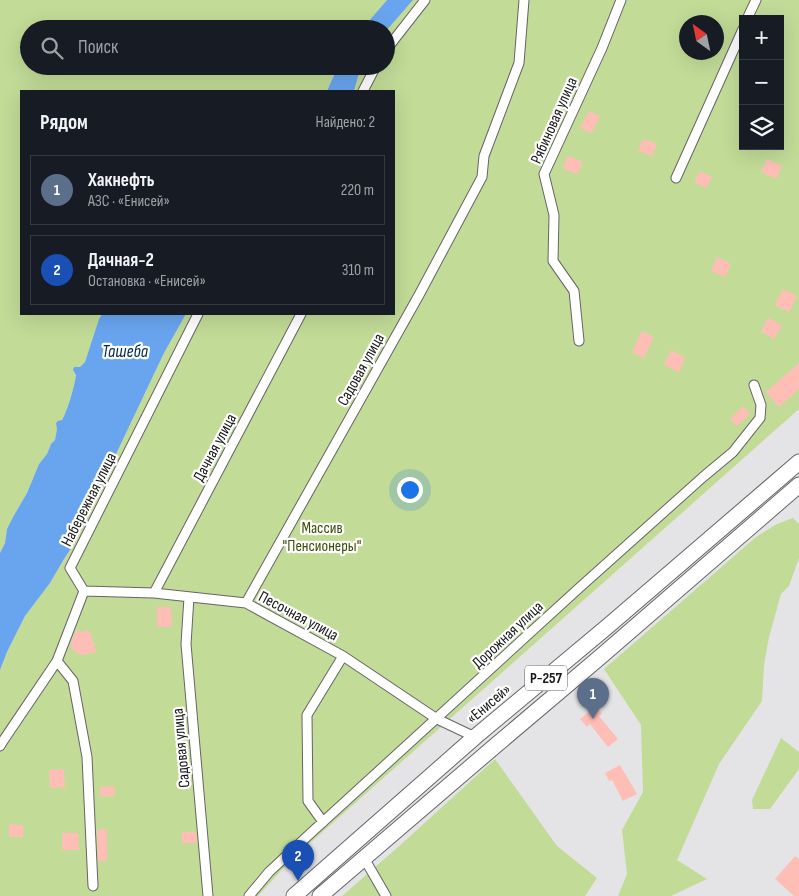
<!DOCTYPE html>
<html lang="ru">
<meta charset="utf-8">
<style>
:root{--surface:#171b24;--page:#20242c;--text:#f1f3f6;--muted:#9ea1a6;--line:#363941;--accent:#6c7e2d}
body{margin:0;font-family:"Sofia Sans Condensed",sans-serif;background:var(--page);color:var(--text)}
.controls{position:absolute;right:15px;top:15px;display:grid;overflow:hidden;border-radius:0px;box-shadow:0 5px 20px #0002}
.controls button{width:45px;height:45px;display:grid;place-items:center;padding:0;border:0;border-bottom:1px solid var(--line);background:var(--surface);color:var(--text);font:25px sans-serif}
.compass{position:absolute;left:679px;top:15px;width:45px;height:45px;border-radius:50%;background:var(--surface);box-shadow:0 5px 20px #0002;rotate:327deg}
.you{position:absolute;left:409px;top:489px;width:18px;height:18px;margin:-12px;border:4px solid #fff;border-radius:50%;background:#1a73e8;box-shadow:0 0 0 8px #1a73e833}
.badge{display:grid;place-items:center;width:32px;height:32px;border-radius:50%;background:var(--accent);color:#fff;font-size:16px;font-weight:700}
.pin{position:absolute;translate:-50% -41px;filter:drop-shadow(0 1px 2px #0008)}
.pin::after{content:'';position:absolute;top:26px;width:18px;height:15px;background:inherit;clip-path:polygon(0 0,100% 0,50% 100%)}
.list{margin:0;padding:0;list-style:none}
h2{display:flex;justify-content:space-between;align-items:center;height:65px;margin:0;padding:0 20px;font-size:21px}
h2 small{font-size:16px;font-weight:400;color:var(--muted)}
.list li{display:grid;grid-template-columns:32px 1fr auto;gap:15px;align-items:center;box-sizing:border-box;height:70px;margin:0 10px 10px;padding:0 10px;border:1px solid var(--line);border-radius:0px}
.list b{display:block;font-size:19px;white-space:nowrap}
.list p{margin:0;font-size:16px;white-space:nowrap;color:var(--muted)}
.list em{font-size:16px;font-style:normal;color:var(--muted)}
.icon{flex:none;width:28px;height:28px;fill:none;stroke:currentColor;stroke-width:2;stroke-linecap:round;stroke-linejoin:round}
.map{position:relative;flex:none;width:799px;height:896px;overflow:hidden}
.search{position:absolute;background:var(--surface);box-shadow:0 5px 20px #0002;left:20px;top:20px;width:375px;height:55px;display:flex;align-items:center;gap:12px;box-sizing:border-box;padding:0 18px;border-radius:28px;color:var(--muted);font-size:19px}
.panel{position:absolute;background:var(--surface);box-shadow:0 5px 20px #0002;left:20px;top:90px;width:375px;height:225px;border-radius:0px}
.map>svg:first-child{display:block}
.green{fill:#c2db97;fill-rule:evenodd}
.water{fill:#69a5ef}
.building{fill:#febeb6}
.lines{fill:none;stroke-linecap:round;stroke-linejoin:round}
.minor-casing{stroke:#656566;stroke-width:11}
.trunk-casing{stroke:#656566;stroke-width:17}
.minor{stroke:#fff;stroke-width:9}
.trunk{stroke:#fff;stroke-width:15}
.labels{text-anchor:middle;stroke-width:4.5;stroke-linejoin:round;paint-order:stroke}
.shield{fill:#fff;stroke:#5d5d5d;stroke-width:1}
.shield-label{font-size:15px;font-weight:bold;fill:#171717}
.street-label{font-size:16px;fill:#171717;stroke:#fff}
.park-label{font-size:16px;fill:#394d05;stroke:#fff}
.water-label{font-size:18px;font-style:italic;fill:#002856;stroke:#fff}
</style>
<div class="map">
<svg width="799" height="896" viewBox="0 0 799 896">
<rect width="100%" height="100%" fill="#e4e4e6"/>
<path class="green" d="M0 0H387L362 29H29V66H338L327 91H21V314H102L99 319 85 362 80 367H74L73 370 76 375 75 386 72 392 66 412 57 429 55 440 51 444 47 454 39 464 27 493 13 517 7 529 5 543 0 553Z
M413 0H799V409L291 860 258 896H0V670L7 652 25 616 50 583 64 559 72 547 164 353 186 314H394V91H354L361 66H386V31ZM743 19H780V146H743ZM686 22H716V52H686Z
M793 518 799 524V558L789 586 781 594 769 637 764 665 762 701 719 764 677 860 707 879 671 896H618L627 874 622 830 643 792 641 725 604 669 756 537 777 524Z
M781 738 799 752V769L770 809H753L752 800Z
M495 759 557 846 597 878 585 896H342L397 848Z"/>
<path class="water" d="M387 0H413L386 31V29H362Z
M338 66H361L354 91H327Z
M102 314H186L164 353 72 547 64 559 50 583 25 616 7 652 0 670V553L5 543 7 529 13 517 27 493 39 464 47 454 51 444 55 440 57 429 56 423 58 421 62 420C67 412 75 385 76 375L73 370 74 367H80L85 362 99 319Z"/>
<path class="building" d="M589 111 600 116 592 133 580 128Z
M643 139 657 144 652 156 638 151Z
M567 156 582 161 578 174 563 169Z
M767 159 782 166 776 179 761 172Z
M700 171 712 177 706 188 694 182Z
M717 257 731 264 725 277 711 271Z
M783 289 797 296 789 312 775 305Z
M768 318 782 325 774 339 761 331Z
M642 331 654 337 644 358 632 352Z
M671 350 685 357 679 372 664 365Z
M799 363V389L779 407 766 392Z
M743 406 750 414 737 426 730 419Z
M157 607H171L172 627H157Z
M76 630 80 632 88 630 91 634 96 652 80 655 72 649 71 643Z
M596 706 602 714 599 716 618 739 608 747 590 724 587 727 580 719Z
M620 765 637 794 623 801 612 780 609 781 605 773Z
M64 769 65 787 50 788 49 770Z
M114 786 115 796H100V787Z
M9 824 23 825V837H9Z
M107 829V861H98L97 830Z
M182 832H196L197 843H182Z
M62 833H78L79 850H62Z
M795 856 799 859V896H794L775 879Z"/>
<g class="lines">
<defs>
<path id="minor" d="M747 19 756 0
M386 50 425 0
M363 91 376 66
M676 178 743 29
M579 341 574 291 553 261 554 215 544 174 602 48 621 0
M84 591 154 593 246 603 343 656 437 719 475 737
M154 593 301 314
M189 597 186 644 208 896
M246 603 419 295 482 177 484 156 519 63 524 0
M57 661 73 681 87 757 93 886
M0 746 3 741 57 661 84 591 70 568 198 314
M323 822 308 801 307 715 343 656
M364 858 386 896
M249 896 269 872 313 831 578 589 703 477 733 452 760 418 761 405 754 385"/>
<path id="trunk" d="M294 896 475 737 608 626 799 462
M320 896 495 746 599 658 799 485"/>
</defs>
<use href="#minor" class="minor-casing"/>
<use href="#trunk" class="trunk-casing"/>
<use href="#minor" class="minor"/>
<use href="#trunk" class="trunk"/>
</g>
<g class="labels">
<rect class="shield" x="525" y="665.5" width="42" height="25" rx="4"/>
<g class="shield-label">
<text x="546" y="683">Р-257</text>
</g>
<g class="street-label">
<text transform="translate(553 120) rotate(-66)" y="6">Рябиновая улица</text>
<text transform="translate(360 369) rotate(-61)" y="6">Садовая улица</text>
<text transform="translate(214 447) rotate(-62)" y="6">Дачная улица</text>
<text transform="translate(88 499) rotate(-63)" y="6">Набережная улица</text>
<text transform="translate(299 615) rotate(28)" y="6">Песочная улица</text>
<text transform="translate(507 634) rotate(-43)" y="6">Дорожная улица</text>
<text transform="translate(488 703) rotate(-40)" y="6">«Енисей»</text>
<text transform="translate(180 748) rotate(-95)" y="6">Садовая улица</text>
</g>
<g class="park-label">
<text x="322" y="533">Массив<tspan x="322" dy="18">"Пенсионеры"</tspan></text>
</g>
<g class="water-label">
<text x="125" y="357">Ташеба</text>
</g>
</g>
</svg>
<div class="controls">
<button>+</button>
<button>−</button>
<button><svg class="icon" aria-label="layers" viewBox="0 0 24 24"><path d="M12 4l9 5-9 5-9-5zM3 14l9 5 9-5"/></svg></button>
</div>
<svg class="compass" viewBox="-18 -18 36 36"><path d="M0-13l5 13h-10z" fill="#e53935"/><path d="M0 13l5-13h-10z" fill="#9ea1a6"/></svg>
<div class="you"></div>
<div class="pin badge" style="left:593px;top:719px;background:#5c6f8a">1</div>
<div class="pin badge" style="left:298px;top:881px;background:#1a4fb4">2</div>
<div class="search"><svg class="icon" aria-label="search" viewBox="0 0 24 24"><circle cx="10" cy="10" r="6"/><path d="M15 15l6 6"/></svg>Поиск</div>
<section class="panel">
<h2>Рядом<small>Найдено: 2</small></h2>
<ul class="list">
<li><span class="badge" style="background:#5c6f8a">1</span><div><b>Хакнефть</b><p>АЗС · «Енисей»</p></div><em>220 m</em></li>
<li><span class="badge" style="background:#1a4fb4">2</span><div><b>Дачная-2</b><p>Остановка · «Енисей»</p></div><em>310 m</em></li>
</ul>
</section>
</div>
